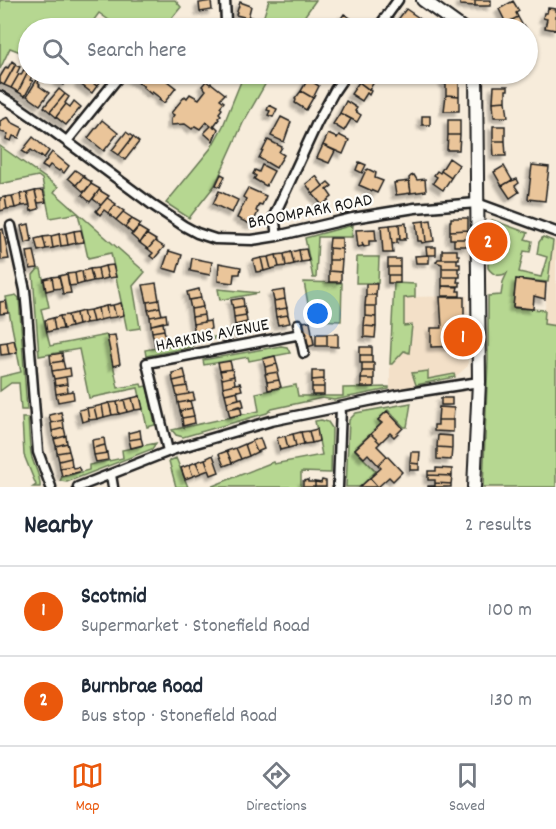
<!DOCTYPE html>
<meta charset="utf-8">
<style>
:root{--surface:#fff;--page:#f2f2f3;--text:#1f2937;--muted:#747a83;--line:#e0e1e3;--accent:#ea580c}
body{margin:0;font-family:Dekko,sans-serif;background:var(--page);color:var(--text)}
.you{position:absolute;left:318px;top:314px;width:21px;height:21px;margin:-15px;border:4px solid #fff;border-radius:50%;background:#1a73e8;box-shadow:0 0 0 9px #1a73e833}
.badge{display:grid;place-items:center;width:39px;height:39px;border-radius:50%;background:var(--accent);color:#fff;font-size:20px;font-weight:700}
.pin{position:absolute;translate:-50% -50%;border:3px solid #fff;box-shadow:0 2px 6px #0006}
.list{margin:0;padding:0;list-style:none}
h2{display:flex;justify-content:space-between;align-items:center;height:78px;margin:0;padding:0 24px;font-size:26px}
h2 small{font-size:20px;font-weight:400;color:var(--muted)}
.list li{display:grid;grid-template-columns:39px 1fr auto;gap:18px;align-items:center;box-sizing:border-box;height:90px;padding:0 24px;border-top:2px solid var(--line)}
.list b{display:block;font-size:22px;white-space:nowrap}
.list p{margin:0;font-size:20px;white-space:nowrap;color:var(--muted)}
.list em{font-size:20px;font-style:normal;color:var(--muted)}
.icon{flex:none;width:33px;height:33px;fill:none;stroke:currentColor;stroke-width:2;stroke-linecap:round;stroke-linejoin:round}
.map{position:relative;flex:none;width:556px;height:487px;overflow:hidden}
.search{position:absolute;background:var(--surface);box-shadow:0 2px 4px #0004;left:18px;right:18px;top:18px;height:66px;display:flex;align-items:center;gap:15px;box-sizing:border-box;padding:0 21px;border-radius:33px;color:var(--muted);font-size:22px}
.sheet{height:258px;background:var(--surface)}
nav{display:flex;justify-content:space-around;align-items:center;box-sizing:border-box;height:84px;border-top:2px solid var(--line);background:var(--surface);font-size:16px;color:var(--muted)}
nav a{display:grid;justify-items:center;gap:3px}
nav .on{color:var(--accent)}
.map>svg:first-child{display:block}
.built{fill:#f3e0c8}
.green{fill:#b6d791;stroke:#697a56;stroke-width:1.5}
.building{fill:#eac59a;stroke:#1c1c1c;stroke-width:1.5;filter:url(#shadow)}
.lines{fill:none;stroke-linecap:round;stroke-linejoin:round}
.street-casing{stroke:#1c1c1c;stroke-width:13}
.secondary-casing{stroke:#1c1c1c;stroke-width:16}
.street{stroke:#fdfcf7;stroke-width:8}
.secondary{stroke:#fdfcf7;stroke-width:12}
.labels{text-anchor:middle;stroke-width:4.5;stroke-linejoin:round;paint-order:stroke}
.street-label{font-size:18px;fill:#1c1c1c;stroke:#fdfcf7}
</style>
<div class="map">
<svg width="556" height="487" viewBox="0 0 556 487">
<defs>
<filter id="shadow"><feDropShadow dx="-4" dy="4" stdDeviation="1.5" flood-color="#0004"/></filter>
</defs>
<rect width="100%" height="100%" fill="#f7ecdb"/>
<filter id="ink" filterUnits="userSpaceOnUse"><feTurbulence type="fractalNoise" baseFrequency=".0167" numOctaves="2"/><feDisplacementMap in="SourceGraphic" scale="12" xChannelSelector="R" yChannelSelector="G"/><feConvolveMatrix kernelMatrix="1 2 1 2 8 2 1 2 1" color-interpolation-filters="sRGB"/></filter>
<g filter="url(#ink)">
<path class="built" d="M553 241 556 242V326L543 324Z
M467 296 468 366 455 377 416 385 390 393V364L393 363 404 351 409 353 411 344 412 326H404V297Z"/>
<path class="green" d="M0 0H175L181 7 164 28H120L99 13 88 28H28V55L10 48 0 69Z
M269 0H316L296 28H260Z
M244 74H271L243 123 215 185 189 218 166 203 211 148 223 126Z
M0 146 58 187 54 192 145 272 133 286 140 328 127 330 111 253 88 258 78 213 50 218 42 179 38 176 0 184Z
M492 220 528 233 525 239 532 241 530 252 524 251 519 272 541 277 547 257 537 254 539 242 543 237 553 241 548 282 516 279 513 308 545 310 544 324 556 326V487H483L488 360V296L501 295 503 282 507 273C499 277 494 276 488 268V242H490V236L488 235V224Z
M353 225 352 237H318L316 278H313L305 238Z
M357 257H379L378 283H356Z
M38 269H41L49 307 41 309 50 346 107 335 118 388 141 384 142 387 147 386 155 425 147 427 138 388 89 398 79 349 39 356 33 275Z
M304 282 342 283 341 321 311 320Z
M394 283 415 284V297L404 298V326L412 325 409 353 404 351 392 364H390Z
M218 289 259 293 220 300Z
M16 295 19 298 27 410H21L19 383H11L0 391V377L21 372 6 297Z
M224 335 225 337 197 342 191 347 146 356 145 350Z
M281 346 287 347 290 353 249 361 248 357 204 365 203 360Z
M428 371V379L454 374 455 377 416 385 412 373Z
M296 385 298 396H343V388L389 387V389L334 400 322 398 272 409 267 413 183 437 176 435 172 430 259 411 256 393Z
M411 403 407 427H404L388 410 378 420 381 424 354 449 376 471 360 487H346L349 420 356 413Z
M22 418H28C29 432 29 445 32 458 35 468 41 477 40 487H33L36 485 24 455Z
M321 420 328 422 332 428 331 473 301 472V487H210L273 462 274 464 322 455 315 421Z
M156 443 152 449 67 482 60 481 62 477 89 470V465L123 458 122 450Z
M176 458 188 487H176L169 461Z"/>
<path class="building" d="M460 0H475V6L460 5Z
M475 0H491V6H475Z
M211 1 212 10 200 12 199 3Z
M513 1 519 11 516 13 518 17 506 23 499 9Z
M240 2 251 6 248 18 236 15Z
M548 8 556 9V30L545 28 547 19 543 18 544 13H547Z
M406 9 419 18 411 28 402 21 401 23 397 21Z
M344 14 361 25 359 28H343L337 24Z
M250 17 261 20 259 26 248 22Z
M518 17 523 26 524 25 526 28H509L506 23Z
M419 18 431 27 430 28H411Z
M12 61 16 64 4 85 0 83V77L6 67 8 68Z
M15 65 20 67 17 73 19 74 11 88 4 85Z
M24 69 28 72 18 92 11 88 19 74 21 75Z
M28 72V74H33L30 80 33 81 25 96 18 92Z
M78 74H80L97 86 92 93 79 83 81 80 76 76Z
M80 74H93L102 80 97 86Z
M132 74H158L176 88 164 103 159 100 160 98 152 92 151 94 143 87 144 86 129 77Z
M365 74H369L376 79 369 90 359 82Z
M61 75 68 79 64 85 57 81Z
M38 78 40 79 38 83 40 85 39 86 49 93 40 105 27 96Z
M308 79 319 86 313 98 301 91Z
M444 80H459V96L446 95V84H444Z
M206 81 210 84 211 83 225 94 220 99 224 102 220 107 222 109 219 113 221 115 218 118 219 119 213 127 214 128 215 126 218 129 213 141 204 133 211 126 206 122 200 129 195 126 192 129 185 124 171 125V119L174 115 171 113 185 96 187 98 190 94 199 99 206 90 202 86Z
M359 82 371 91 369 95 367 93 362 101 351 94Z
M494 86H508V90H506V101L493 102Z
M59 89 65 94 50 112 44 107Z
M301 91 313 98 306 110 295 103 296 100 295 99Z
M65 94 69 97 65 103 66 104 56 117 50 112Z
M446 95 459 96V111H444Z
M74 101 81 107 66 125 56 117 66 104 70 107Z
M346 101 357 108 355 111 361 115 357 122 340 113Z
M506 101 508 117H494L493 102Z
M269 105 277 109 273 117 268 115 270 111 267 110Z
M340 113 351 119 344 131 333 124Z
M422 116H430V125H422Z
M8 117 11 122 23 128 19 138 13 136 11 141 6 139 8 134 1 132 0 128V121Z
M281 117 291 122 284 142 271 136Z
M102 120 118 133 104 151 88 138Z
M448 120H460V135H448Z
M493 126H505V141H493Z
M126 132 133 137 119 155 112 150Z
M328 134 337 138 339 135 349 140 343 154 323 145Z
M448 135H460L459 150H447Z
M33 137 49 151 44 158 41 155 40 156 31 150 27 154 22 151Z
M133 137 139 142 125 160 119 155Z
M268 140 282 147 279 152 284 155 276 168 259 158Z
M493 141H505L506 156H494Z
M323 145 335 151 329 163 317 158Z
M52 152 69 166 64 173 60 170 59 171 50 165 47 169 42 166Z
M449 158 459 165 451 178 441 171Z
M359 162 366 165 362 173 356 170Z
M262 165 274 171 266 186 254 179 256 176 253 174 255 170 259 172Z
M532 165 549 167 545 201 528 199Z
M504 166 512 180 502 186 494 172Z
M368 169 376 173 375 178 383 181 377 193 359 185 366 170Z
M75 170 84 176 76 185 68 178Z
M437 171 440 173 441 171 451 178 443 190 433 183 437 177 434 175Z
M221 174 225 176 220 187 216 185Z
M414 175 417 180 425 179 426 191 411 193 409 178 411 176Z
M316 176 323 186 313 194 306 184Z
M83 177 92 182 84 192 76 185Z
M517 179 519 183 515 186 519 192 510 198 502 186 512 180V181Z
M409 181 411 193 396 195 394 183Z
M328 182 332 186 327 190 332 197 322 205 313 194Z
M91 184 100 189 90 202 82 195Z
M248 188 266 196 262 205 259 204 256 211 258 212 252 225 237 218 246 199 243 197Z
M43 190 46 202 38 203 35 191Z
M99 190 109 196 101 205 93 199Z
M35 191 39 209 31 211 27 193Z
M219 191 238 200 232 213 213 204Z
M27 193 30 205 22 206 20 194Z
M20 194 22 206 15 208 12 196Z
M12 196 15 208 7 209 5 197Z
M5 197 7 209 0 211V198Z
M107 198 116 204 108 213 104 210 100 215 96 211Z
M115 205 124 211 116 220 108 213Z
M123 212 132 218 125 227 116 220Z
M451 218H468V230L450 231V221H451Z
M132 219 141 224 133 234 125 227Z
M431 220 434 241 426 242 424 221Z
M424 221 426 242 422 243 421 241H418L416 222Z
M406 223 407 238H404L405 240H400L399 224Z
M29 224 32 241 25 243 21 226Z
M399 224 400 239H397V243L392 244 390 225Z
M390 225 393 253H383L381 226Z
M138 227 148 233 140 243 131 235Z
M3 229 9 259 1 260 0 230Z
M375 229 376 241H369V246L364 247 362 242 363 246 358 247 356 230Z
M81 230 84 242 76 243 74 231Z
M468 230V239H450V231Z
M74 231 76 243 68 245 66 233Z
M66 233 68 245 61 246 59 234Z
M59 234 61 246 53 248 51 236Z
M146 234 156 240 148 249 140 243Z
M51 236 53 248 46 249 43 237Z
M43 237 46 249 38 251 35 239Z
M330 238H342V249L329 248Z
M454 239H468V246H454Z
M155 241 164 247 154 259 150 256 153 253 148 249Z
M426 247H436V255H427Z
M329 248 342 249V260H329Z
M306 249 309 261 301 262 299 250Z
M299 250 301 262 294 264 291 252Z
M442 250H457V255H459V259H442Z
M34 251 38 268 30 269 27 252Z
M169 251 182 255 177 272 163 268Z
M291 252 294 264 286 266 284 254Z
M284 254 286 266 279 267 276 255Z
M276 255 279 267 271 269 268 257Z
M429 255V263H416L415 256Z
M268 257 271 269 264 271 261 258Z
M192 258 212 262 210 275 190 271Z
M261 258 264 271 256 272 253 260Z
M388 259H400V267H388Z
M438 259H457V264H460V268H442V264L436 262Z
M329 260H342L341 272 329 271Z
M219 263 241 267 240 274H234L233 283 218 281Z
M113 265 116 277 108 278 105 266Z
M105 266 108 278 100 280 98 268Z
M388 267H400V275H388Z
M98 268 100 280 93 281 90 269Z
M442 268H458V273H460V277H442Z
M90 269 93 281 84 283 82 271Z
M82 271 84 283 77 285 75 273Z
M329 271 341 272V282H329Z
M75 273 77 285 69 286 67 274Z
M67 274 71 293 63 294 59 276Z
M388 275H400V283H388Z
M59 276 62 288 54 289 52 277Z
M52 277 54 289 46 291 44 279Z
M442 277H458L457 282H460V286H442Z
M516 279 546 283 545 299 534 296 533 309 513 307Z
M156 283 159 300 147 302 143 285Z
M366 284H377L376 295H366Z
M442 286 458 287 457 291H460V296H442Z
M199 289 201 298 189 300 187 292Z
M284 290 285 299 274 301 272 292Z
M366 295H376V306H365Z
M440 297H464V346L431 347V328H442Z
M201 298 203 307 191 309 189 300Z
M243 298 244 306 233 308 231 300Z
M285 299 287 308 275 310 274 301Z
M159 300 160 307 148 310 147 302Z
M6 301 8 313 0 314V302Z
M121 303 124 315 116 317 113 305Z
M113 305 116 317 108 318 106 306Z
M106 306 108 318 100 320 98 308Z
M244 306 246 315 234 317 233 308Z
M365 306H376V317L365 316Z
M160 307 162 315 150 317 148 310Z
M203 307 204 315 192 317 191 309Z
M98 308 100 320 93 322 90 310Z
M287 308 288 315 276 317 275 310Z
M90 310 93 322 86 323 83 311Z
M83 311 86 323 78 325 76 313Z
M76 313 78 325 71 327 68 315Z
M166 314 167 322 151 325 150 317Z
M68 315 71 327 63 329 60 316Z
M204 315 205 322 193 324 192 317Z
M246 315 247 322 235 325 234 317Z
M288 315 290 323 278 325 276 317Z
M60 316 63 329 55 330 53 318Z
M365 316 376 317V327L364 326Z
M53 318 55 330 47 332 45 320Z
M210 321 211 329 195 332 193 324Z
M310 321 314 345 307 347 302 322Z
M163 322 164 330 152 332 151 325Z
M247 322 249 330 237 333 235 325Z
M364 326 376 327 375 338 364 337Z
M164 330 166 338 154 340 152 332Z
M207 330 208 337 196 340 195 332Z
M316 334H327V346H316Z
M327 334H338V347L327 346Z
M115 335 120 364 113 366 107 336Z
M166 338 167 345 155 347 154 340Z
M14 340 17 352 9 354 7 342Z
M7 342 9 354 1 355 0 343Z
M360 347H372V355H360Z
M62 353 63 361 51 363 50 355Z
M360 355H372V363H360Z
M275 356 277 364 265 367 263 359Z
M63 361 65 369 52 371 51 363Z
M230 361 232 369 220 371 218 363Z
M362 363H374V371H362Z
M277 364 279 372 266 374 265 367Z
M70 368 71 376 54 379 52 371Z
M232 369 234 376 222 379 220 371Z
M184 370 186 378 173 381 172 373Z
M312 371H324V379L312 380Z
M362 371H374V379H361Z
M277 372 279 380 267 382 265 374Z
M234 376 235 384 223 387 222 379Z
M66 377 67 384 55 386 54 379Z
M186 378 187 386 175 388 173 381Z
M324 379V387H312V380Z
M361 379H374V387H361Z
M279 380 281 387 268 390 267 382Z
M240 383 242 390 225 394 223 387Z
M67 384 68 392 56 394 55 386Z
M187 386 189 394 177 396 175 388Z
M312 387H324V395H312Z
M73 391 74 399 58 402 56 394Z
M237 391 239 399 227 402 225 394Z
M193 393 195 400 178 403 177 396Z
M140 396 143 409 135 410 132 398Z
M132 398 135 410 127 412 124 400Z
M242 398 244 406 228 409 227 402Z
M441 398H452V405H441Z
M124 400 127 412 119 414 117 402Z
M190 401 192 408 180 411 178 403Z
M117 402 119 414 112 415 109 403Z
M109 403 112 415 104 417 102 405Z
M102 405 104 417 97 419 94 407Z
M240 406 242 414 230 417 228 409Z
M94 407 97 419 89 420 87 408Z
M439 407 454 408 453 420H438Z
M87 408 89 420 82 422 79 410Z
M192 408 194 416 182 418 180 411Z
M387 411 403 428 394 437 390 433 380 443 371 434 382 423 378 420Z
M61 412 63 420 51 423 49 415Z
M194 416 195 423 183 426 182 418Z
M63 420 64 428 52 431 51 423Z
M438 420H453V432L434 431V425H438Z
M64 428 66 436 54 439 52 431Z
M317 429 319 441 312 443 309 431Z
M140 430 141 438 129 440 128 433Z
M309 431 312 443 304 444 301 432Z
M301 432 304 444 296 446 293 434Z
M293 434 296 446 288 448 285 436Z
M371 434 380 443 377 446 387 456 378 465 368 454 364 458 355 449Z
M438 435 452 436V448L437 447Z
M66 436 67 443 56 446 54 439Z
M285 436 288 448 280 450 277 438Z
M104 438 105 445 93 448 92 440Z
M141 438 143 445 131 448 129 440Z
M260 438 264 449 257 452 252 441Z
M252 441 257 452 249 456 245 444Z
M67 443 69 451 57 453 56 446Z
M245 444 249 456 241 459 236 448Z
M105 445 107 453 94 455 93 448Z
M437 447 452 448 451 460 437 459Z
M236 448 241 459 232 463 227 451Z
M69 451 71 458 59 461 57 453Z
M227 451 232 463 224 466 219 454Z
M411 452H420L419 464 410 463Z
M107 453 108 460 96 462 94 455Z
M213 455 219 472 211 475 205 459Z
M387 456 402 472 393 481 389 477 378 487 370 478 381 468 378 465Z
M71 458 72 466 60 468 59 461Z
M205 459 209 470 201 473 196 462Z
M196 462 201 473 193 476 189 465Z
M410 463 419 464V470H410Z
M189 465 193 476 185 479 181 468Z
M72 466 73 468 78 467 80 470 79 472 62 476 60 468Z
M436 468 452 469V476L428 475V471H436Z
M428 475 452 476 451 484 435 483V480H428Z
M370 478 378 487H360Z
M308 480V482H315V487H303V481Z
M322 480 326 481V487H315V482L321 483Z
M435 483 451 484V487H428V486H435Z"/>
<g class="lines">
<defs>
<path id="street" d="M225 0 226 22
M378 28 398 0
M0 96 17 106 46 126 154 206 184 226 197 233 215 239 252 240 277 236 353 218 415 208 477 203 556 232
M67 141 121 74
M11 226 25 290 27 312 38 452 51 487
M277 236 274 216 317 123 335 90 346 74
M298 324 304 353
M168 451 147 363 301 334
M111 475 113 487
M78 487 172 450 271 421 403 394 479 382
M338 487 341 407"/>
<path id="secondary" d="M423 0 462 28
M474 487 479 382 476 74"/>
</defs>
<use href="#street" class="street-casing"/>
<use href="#secondary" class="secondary-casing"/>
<use href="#street" class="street"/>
<use href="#secondary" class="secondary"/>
</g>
</g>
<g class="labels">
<g class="street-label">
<text transform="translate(310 210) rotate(-11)" y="6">BROOMPARK ROAD</text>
<text transform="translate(212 334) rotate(-11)" y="6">HARKINS AVENUE</text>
</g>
</g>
</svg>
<div class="you"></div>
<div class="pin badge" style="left:463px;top:337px">1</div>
<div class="pin badge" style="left:488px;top:242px">2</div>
<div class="search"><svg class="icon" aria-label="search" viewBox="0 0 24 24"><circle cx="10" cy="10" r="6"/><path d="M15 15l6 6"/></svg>Search here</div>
</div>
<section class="sheet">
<h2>Nearby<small>2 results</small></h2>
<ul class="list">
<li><span class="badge">1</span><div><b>Scotmid</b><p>Supermarket · Stonefield Road</p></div><em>100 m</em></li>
<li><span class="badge">2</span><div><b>Burnbrae Road</b><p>Bus stop · Stonefield Road</p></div><em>130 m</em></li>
</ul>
</section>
<nav>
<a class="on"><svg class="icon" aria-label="map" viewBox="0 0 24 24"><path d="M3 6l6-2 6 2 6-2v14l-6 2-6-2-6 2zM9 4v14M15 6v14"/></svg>Map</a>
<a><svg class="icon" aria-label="directions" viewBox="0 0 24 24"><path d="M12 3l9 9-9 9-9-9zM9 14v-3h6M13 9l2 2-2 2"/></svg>Directions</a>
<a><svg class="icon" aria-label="saved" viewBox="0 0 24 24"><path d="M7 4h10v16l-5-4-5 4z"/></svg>Saved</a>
</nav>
